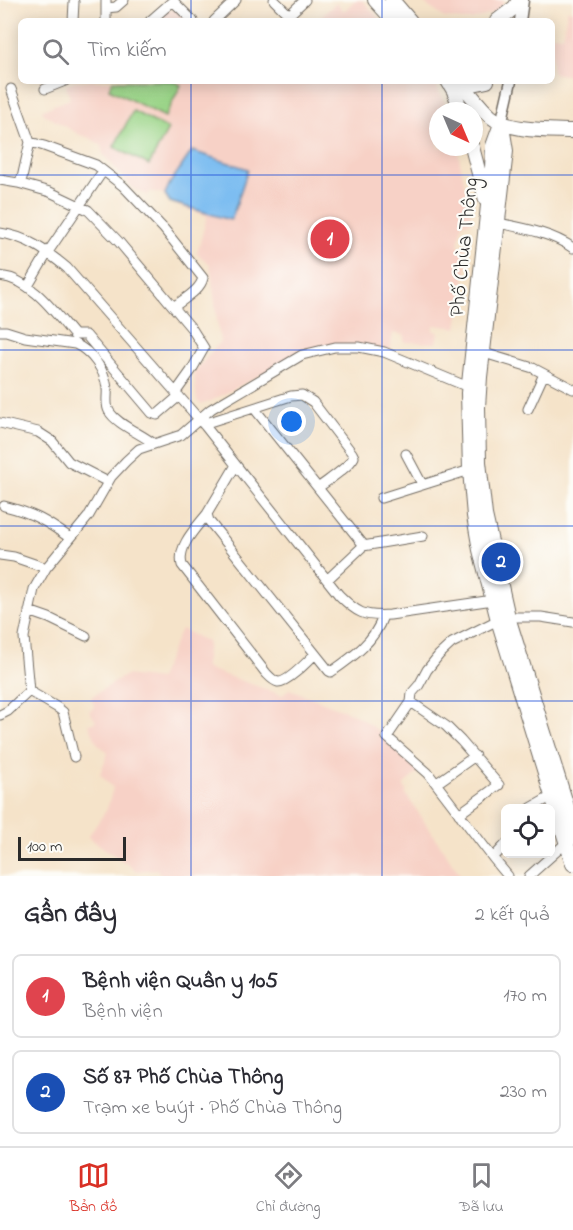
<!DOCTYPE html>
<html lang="vi">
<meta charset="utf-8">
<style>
:root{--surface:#fff;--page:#f2f2f3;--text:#2b2b33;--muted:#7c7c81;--line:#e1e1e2;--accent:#d93025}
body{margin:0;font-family:"Indie Flower",sans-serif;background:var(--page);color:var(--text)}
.controls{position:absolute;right:18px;bottom:18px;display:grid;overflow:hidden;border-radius:9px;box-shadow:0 3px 15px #0003}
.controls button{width:54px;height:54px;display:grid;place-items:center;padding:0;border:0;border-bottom:2px solid var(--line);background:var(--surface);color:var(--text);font:30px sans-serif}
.compass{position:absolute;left:429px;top:102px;width:54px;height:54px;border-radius:50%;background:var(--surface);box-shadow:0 3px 15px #0003;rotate:136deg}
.scale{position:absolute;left:18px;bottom:15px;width:108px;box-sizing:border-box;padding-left:6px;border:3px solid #2b2b2b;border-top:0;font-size:16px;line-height:21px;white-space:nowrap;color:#2b2b2b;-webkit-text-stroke:4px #fdfcf7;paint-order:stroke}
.you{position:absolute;left:292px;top:422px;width:21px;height:21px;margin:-15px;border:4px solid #fff;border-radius:50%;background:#1a73e8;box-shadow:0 0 0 9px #1a73e833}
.badge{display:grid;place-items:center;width:39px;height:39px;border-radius:50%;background:var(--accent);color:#fff;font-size:20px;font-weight:700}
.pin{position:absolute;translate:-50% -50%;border:3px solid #fff;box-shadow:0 2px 6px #0006}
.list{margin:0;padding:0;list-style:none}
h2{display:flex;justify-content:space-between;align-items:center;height:78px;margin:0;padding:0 24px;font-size:26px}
h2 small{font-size:20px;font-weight:400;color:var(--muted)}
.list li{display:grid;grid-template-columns:39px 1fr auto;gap:18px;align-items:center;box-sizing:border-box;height:84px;margin:0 12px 12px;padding:0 12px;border:2px solid var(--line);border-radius:9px}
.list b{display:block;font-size:22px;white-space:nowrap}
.list p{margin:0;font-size:20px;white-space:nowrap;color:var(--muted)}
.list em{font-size:20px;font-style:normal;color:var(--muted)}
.icon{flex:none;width:33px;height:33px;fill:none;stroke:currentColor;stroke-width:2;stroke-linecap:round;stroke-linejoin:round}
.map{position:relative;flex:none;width:573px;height:876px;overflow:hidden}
.search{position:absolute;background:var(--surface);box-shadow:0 3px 15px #0003;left:18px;right:18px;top:18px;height:66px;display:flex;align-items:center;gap:15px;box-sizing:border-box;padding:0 21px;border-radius:9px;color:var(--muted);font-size:22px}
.sheet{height:270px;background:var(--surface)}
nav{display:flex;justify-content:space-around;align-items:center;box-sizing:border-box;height:84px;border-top:2px solid var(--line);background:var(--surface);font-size:16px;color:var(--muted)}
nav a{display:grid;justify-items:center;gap:3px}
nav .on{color:var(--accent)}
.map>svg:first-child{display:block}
.built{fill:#f7d1c6}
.green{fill:#9ad487;stroke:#628059;stroke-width:1.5}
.water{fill:#7dbdf1;stroke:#54748e;stroke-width:1.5}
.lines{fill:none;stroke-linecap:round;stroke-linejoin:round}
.minor-casing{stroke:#726b62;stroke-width:11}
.major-casing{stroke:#726b62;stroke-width:13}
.highway-casing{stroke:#726b62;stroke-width:16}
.minor{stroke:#fff;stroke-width:9}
.major{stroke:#fff;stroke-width:10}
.highway{stroke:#fff;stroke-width:14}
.grid{fill:none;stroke:#1d4ed8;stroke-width:1.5;stroke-opacity:0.55}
.labels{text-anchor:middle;stroke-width:4.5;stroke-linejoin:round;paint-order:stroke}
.street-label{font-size:21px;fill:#2b2b2b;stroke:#fdfcf7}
</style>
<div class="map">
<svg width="573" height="876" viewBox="0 0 573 876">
<rect width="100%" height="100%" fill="#fdfcf7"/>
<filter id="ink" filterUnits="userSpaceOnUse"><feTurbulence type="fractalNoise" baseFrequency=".0167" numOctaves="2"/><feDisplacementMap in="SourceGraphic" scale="12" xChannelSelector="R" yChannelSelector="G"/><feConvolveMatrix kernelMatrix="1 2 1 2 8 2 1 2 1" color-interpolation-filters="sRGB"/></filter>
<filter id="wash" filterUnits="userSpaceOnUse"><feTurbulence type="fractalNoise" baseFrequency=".008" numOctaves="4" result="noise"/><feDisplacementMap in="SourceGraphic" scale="24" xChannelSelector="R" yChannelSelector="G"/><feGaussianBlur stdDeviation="1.35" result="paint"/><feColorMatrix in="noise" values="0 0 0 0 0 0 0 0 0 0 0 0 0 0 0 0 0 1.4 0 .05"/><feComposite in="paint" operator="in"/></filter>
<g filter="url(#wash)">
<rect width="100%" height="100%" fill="#f5e3c9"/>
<path class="built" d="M355 0H362L381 21H317L336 3 344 11Z
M419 0H503V4L497 12 472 20H462L445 18Z
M177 6 192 21H154L167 9 172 11Z
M567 10 573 11V76L552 73V35L563 36Z
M75 81H434L448 111H438V147H457L472 222 462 223 458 245 469 250 457 328 434 325 433 331 439 332 436 343 404 342V335L393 333 390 353 359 345 301 354 209 402 201 404 197 401 194 372 220 342 210 264 197 254 207 216 170 203 163 194 150 191 148 195 133 189 103 154 101 145 90 138 80 135 44 114 42 110 70 99 66 85Z
M181 629 208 642 205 668 282 695 289 689 354 714 386 736 421 770 403 785 407 791 405 793 461 876H162L156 869 137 871 88 837 107 809 113 788 100 774 108 753 97 743 89 725 96 721 89 711 95 707 91 697 126 675 159 679Z"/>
<path class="green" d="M113 81H173L181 85 165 117 109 89Z
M133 111 168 129 149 165 114 147Z"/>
<path class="water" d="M192 151 248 169 232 218 230 220 170 202 165 194 170 183Z"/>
</g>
<g filter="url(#ink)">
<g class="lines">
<defs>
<path id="minor" d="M106 0V21
M274 0 289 15 305 0
M173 1 193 21
M106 8 116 7 124 0
M73 21 74 2
M150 21 174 0
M214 21 236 0
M45 89 65 81
M30 142 44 146 96 165 123 186 164 229 203 278C200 291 183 299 174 307
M0 180 18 183 22 178 30 142 11 89
M18 183 50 192 88 210 119 242 192 329 204 348 191 371 176 392
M498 223C523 228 552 233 573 248
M0 233C26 236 48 252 67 268L205 426 339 595C357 613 364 617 390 615L493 600
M0 276C33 280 54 312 74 335H86L152 413 157 415 179 396
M28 286 48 252 103 171
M0 331H6L25 337 75 344C91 351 105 370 107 388 108 395 105 404 109 411 116 424 142 434 154 444
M484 353 533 368 573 389
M254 408 362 543 363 546 361 548 327 580
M528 409 544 374
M0 423 38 432 52 441 69 462 108 482
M203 424 291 396 302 395 313 402 352 453 354 457C348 468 328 480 318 488
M406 454 422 484
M236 465 207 514 209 521 329 671 331 672C353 657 375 641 383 616
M381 498 470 470
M4 506C33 513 46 521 70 538
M207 514C196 528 177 546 182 565L266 673C269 676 273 681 278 682 287 683 308 661 315 654
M363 546 423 536
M0 555 14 557 46 568
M29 611 49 618 86 636
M29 691 24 637 34 589 46 568 88 517 111 477 126 461 139 449 181 435 211 409 302 355 335 347H359L384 352 473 389
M29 691 58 708 63 712 74 757
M411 702 446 726 461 741 499 785 459 814
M0 715 8 711 29 691
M437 783 475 756
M531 808 552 796
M493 858 506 844
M508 876 493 858 428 773 387 737 411 702 412 693 419 685 427 670 439 655 452 643 498 620 508 617H541L573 622
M529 876 567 842 573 840"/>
<path id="major" d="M520 21 523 0
M501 124 511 81"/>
<path id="highway" d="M375 0 394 21
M392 0 410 21
M497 21 515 7 519 0
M448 81 454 91 461 111
M459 81C469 92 479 106 490 116 509 132 549 130 573 131
M462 85 473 84 487 81
M501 124 493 146 492 168 468 393 470 470 474 516 480 550 498 620 573 864
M502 126 506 151 480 377 478 407 479 462 485 515 508 617 569 813 573 829
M472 147 486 200"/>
</defs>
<use href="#minor" class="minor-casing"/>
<use href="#major" class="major-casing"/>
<use href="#highway" class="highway-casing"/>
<use href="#minor" class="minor"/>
<use href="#major" class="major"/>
<use href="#highway" class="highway"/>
</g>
</g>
<path class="grid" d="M191 0V21M382 0V21M191 81V876M382 81V876M0 175H573M0 350H573M0 526H573M0 701H573"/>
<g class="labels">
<g class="street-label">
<text transform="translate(463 247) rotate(-84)" y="7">Phố Chùa Thông</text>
</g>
</g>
</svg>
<div class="controls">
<button><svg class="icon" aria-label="locate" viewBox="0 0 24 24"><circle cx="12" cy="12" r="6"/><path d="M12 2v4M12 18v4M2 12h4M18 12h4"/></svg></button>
</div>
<svg class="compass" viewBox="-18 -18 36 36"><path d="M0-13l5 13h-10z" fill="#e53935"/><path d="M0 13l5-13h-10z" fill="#7c7c81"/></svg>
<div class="scale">100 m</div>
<div class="you"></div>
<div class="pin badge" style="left:330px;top:239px;background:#e0444e">1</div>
<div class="pin badge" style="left:501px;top:562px;background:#1a4fb4">2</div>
<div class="search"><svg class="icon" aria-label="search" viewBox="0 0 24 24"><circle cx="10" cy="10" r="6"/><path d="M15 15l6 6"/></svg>Tìm kiếm</div>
</div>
<section class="sheet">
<h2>Gần đây<small>2 kết quả</small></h2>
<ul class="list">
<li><span class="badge" style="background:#e0444e">1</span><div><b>Bệnh viện Quân y 105</b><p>Bệnh viện</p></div><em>170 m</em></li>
<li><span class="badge" style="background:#1a4fb4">2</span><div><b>Số 87 Phố Chùa Thông</b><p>Trạm xe buýt · Phố Chùa Thông</p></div><em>230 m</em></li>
</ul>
</section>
<nav>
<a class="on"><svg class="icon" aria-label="map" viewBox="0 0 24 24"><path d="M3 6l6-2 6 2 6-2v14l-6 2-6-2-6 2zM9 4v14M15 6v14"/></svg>Bản đồ</a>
<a><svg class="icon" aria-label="directions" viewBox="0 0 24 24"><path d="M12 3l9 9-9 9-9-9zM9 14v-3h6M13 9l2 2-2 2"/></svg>Chỉ đường</a>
<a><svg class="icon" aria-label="saved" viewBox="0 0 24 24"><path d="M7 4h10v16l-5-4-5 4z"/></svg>Đã lưu</a>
</nav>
